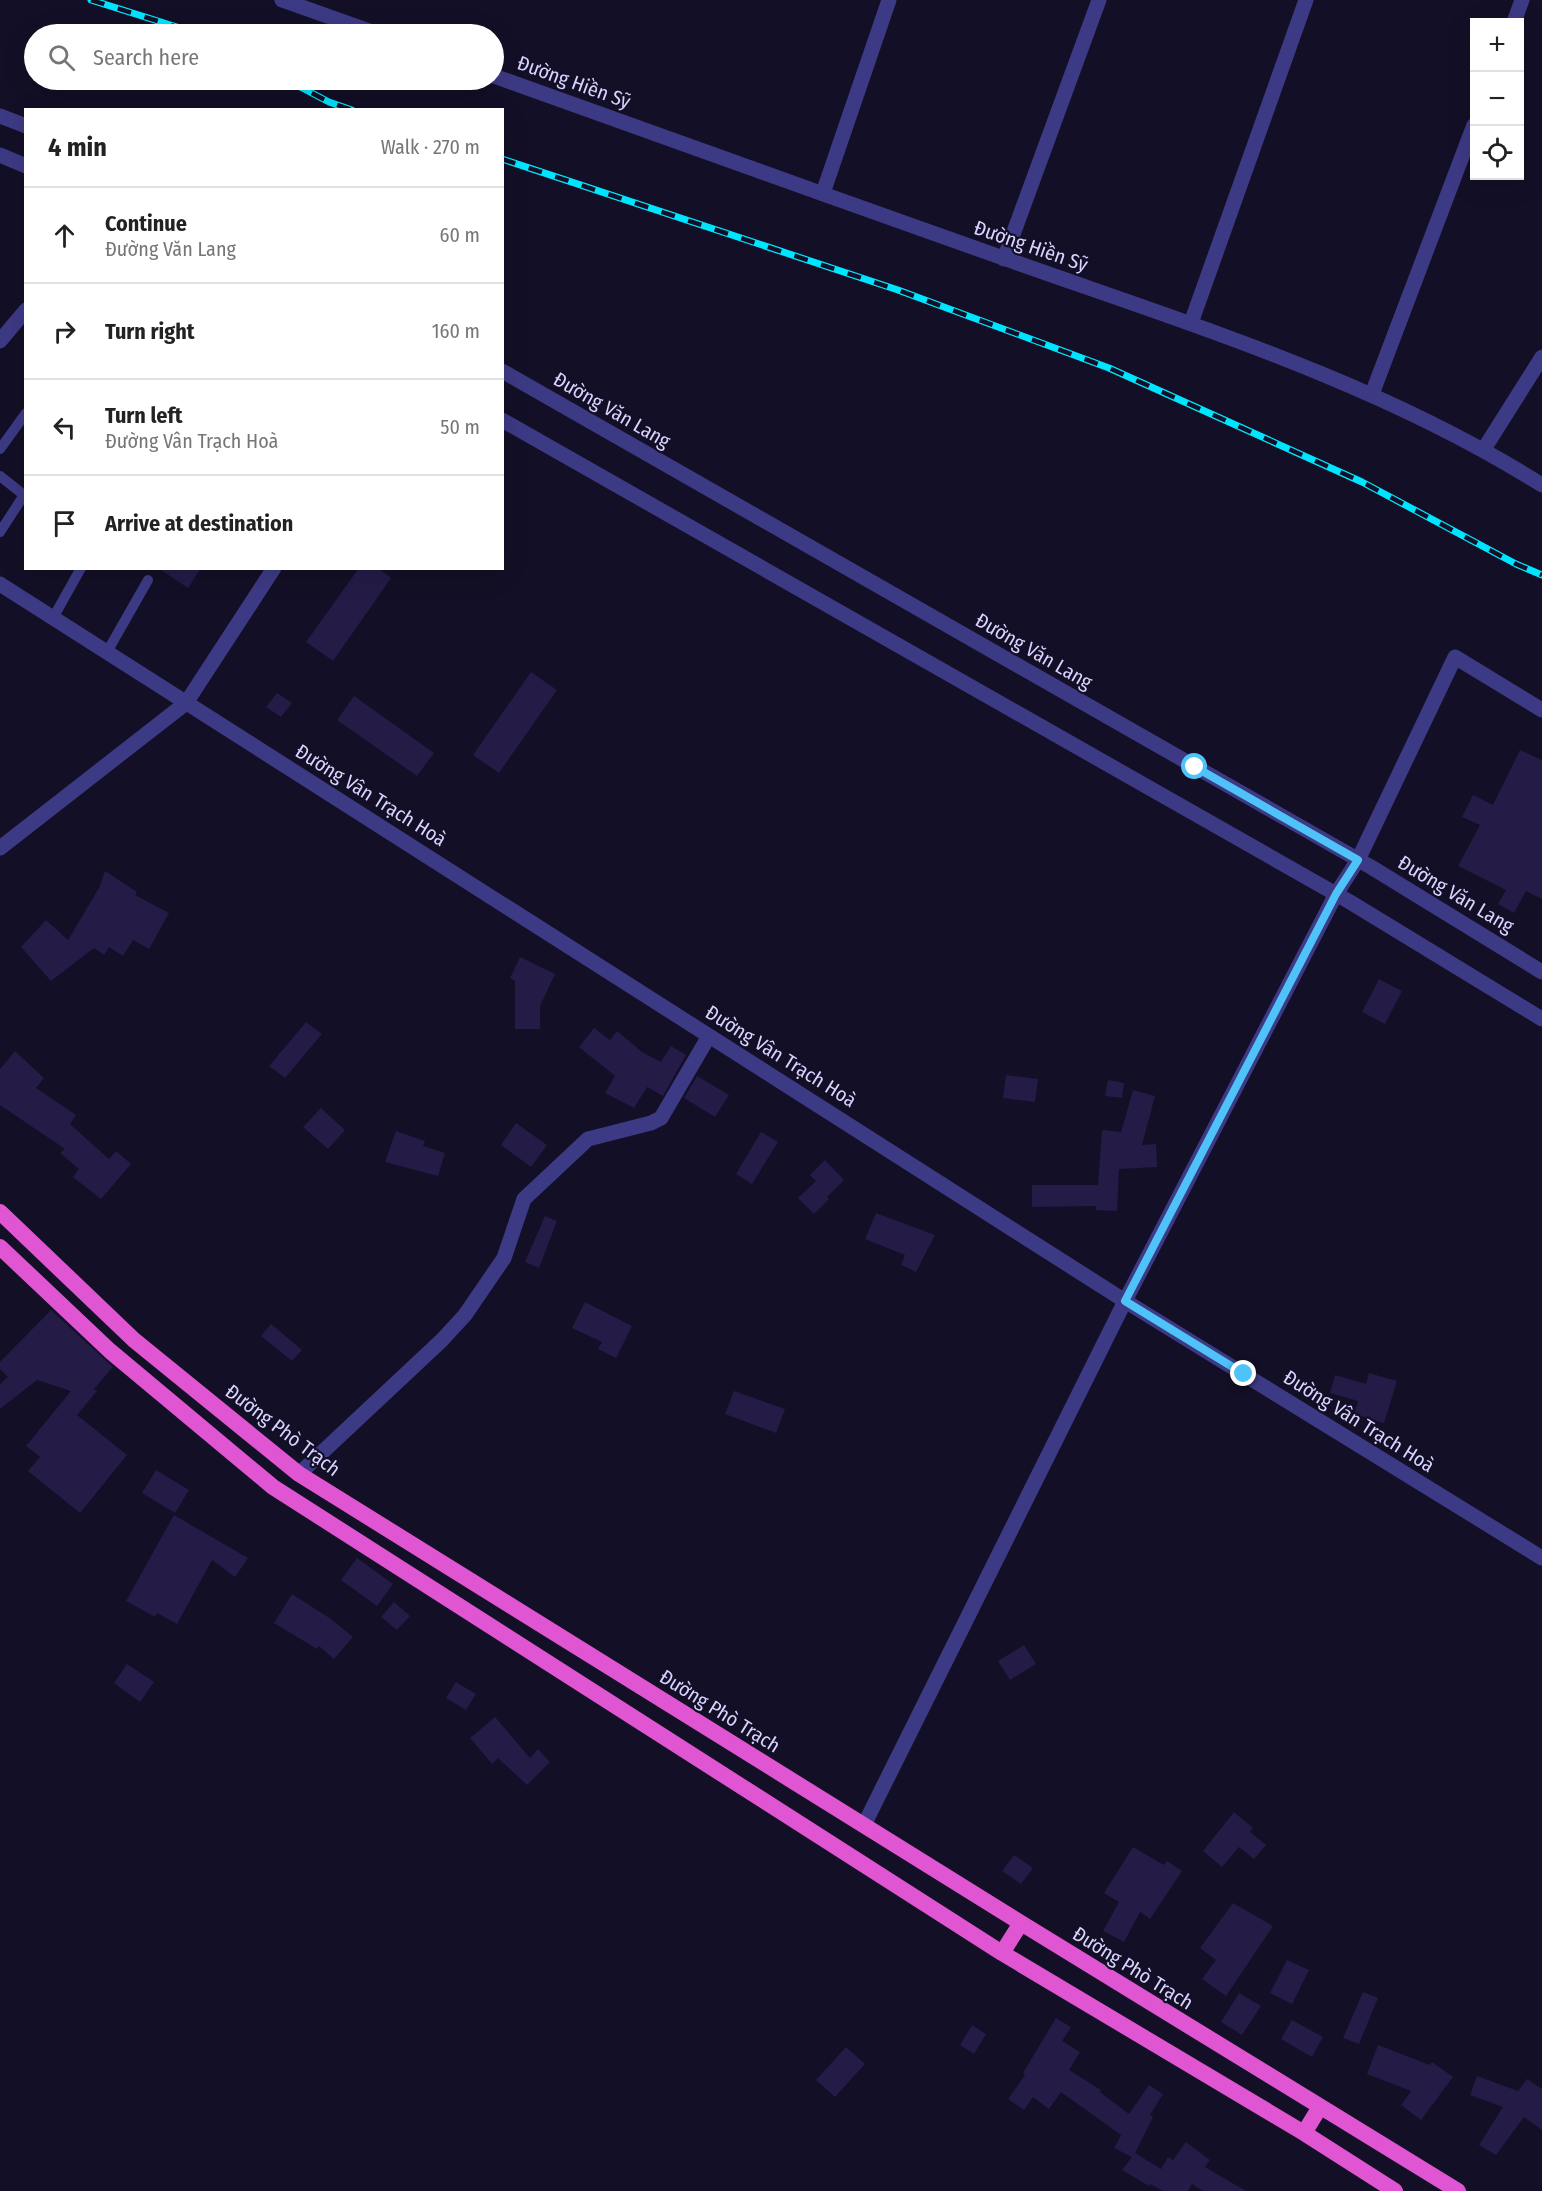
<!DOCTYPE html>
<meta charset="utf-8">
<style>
:root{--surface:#fff;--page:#f2f2f2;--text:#222;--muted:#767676;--line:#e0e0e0}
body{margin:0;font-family:"Fira Sans Condensed",sans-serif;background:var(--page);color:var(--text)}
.controls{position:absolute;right:18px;top:18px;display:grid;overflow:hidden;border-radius:0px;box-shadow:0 6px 24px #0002}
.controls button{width:54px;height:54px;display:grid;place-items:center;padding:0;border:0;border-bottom:2px solid var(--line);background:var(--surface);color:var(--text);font:30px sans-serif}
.stop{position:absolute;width:18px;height:18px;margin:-14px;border:4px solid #4fc3f7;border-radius:50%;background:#fff}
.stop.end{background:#4fc3f7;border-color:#fff;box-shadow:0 2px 6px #0008}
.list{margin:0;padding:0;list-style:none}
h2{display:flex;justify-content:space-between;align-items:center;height:78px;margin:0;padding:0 24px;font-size:26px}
h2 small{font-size:20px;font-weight:400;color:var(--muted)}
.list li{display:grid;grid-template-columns:39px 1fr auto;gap:18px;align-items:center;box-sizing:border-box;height:96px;padding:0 24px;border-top:2px solid var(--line)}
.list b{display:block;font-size:22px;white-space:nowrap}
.list p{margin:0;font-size:20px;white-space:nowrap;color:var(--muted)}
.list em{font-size:20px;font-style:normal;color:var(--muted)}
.icon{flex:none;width:33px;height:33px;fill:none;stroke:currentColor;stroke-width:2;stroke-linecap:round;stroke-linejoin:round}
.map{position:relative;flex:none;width:1542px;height:2191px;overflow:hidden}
.search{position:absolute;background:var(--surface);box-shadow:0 6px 24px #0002;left:24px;top:24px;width:480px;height:66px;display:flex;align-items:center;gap:15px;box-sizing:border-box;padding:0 21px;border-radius:33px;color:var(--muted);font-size:22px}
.panel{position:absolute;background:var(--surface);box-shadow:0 6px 24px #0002;left:24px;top:108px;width:480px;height:462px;border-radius:0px}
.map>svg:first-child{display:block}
.building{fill:#241b47}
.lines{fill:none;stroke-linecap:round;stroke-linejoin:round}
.service{stroke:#3d3a85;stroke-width:10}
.minor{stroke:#3d3a85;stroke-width:15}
.tertiary{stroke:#3d3a85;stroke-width:15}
.trunk{stroke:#e055d1;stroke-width:16}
.rail-casing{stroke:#00e5ff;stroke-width:7}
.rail{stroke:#130f26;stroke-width:4.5;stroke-dasharray:14;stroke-linecap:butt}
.route{stroke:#4fc3f7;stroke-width:8}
.labels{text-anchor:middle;stroke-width:4.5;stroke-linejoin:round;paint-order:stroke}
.street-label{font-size:20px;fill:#d9d4ff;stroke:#130f26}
</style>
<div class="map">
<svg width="1542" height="2191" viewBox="0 0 1542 2191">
<rect width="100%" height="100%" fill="#130f26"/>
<path class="building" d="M158 568H201L188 588Z
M359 568H378L391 578 333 661 306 642Z
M531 672 557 690 499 773 473 755Z
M277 693 292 703 281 717 266 707Z
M354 696 434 753 417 776 337 720Z
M1520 750 1542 760V899L1526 891 1514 913 1498 904 1506 890 1458 866 1480 825 1462 817 1473 795 1493 805Z
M105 871 137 892 135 895 169 913 149 949 133 940 123 956 109 947 104 955 94 948 51 981 21 947 46 920 68 940 99 888Z
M520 957 555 974 540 1006V1029H515V981L510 978Z
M1379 979 1402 991 1385 1024 1362 1012Z
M306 1022 322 1034 285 1078 269 1066Z
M594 1028 610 1040 617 1031 642 1052 661 1062 671 1046 686 1055 663 1096 647 1087 634 1108 605 1093 615 1076 579 1047Z
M15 1051 44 1078 36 1088 76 1115 70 1124 109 1159 116 1151 131 1164 101 1199 73 1177 79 1169 60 1153 65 1149 0 1105V1069Z
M1006 1075 1038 1079 1035 1102 1003 1098Z
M697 1076 729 1095 715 1117 684 1098Z
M1108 1080 1124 1083 1122 1098 1105 1096Z
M1133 1090 1155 1096 1142 1145 1156 1144 1157 1167 1119 1169 1117 1211 1096 1210V1206L1032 1207V1185H1098L1102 1130 1121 1132Z
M321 1108 345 1130 328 1149 303 1127Z
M516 1123 547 1145 531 1167 501 1145Z
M396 1131 425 1141 423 1146 445 1153 438 1176 385 1162Z
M761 1132 778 1142 752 1184 736 1174Z
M825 1160 844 1180 827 1197 829 1199 814 1214 798 1198 816 1181 810 1175Z
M876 1213 935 1235 916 1272 901 1265 905 1255 865 1239Z
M545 1216 557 1221 539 1268 525 1262Z
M585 1302 632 1326 616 1358 598 1349 602 1342 572 1328Z
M51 1310 113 1367 94 1389 97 1391 77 1415 127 1455 80 1513 28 1471 40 1457 26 1446 71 1391 37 1380 0 1409V1384L8 1377 0 1369V1362Z
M271 1324 302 1350 292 1361 261 1336Z
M1369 1373 1397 1381 1384 1423 1354 1414 1358 1401 1330 1393 1335 1375 1366 1384Z
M734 1391 785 1409 776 1433 725 1414Z
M156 1470 189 1490 175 1513 142 1493Z
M174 1515 248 1558 235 1577 212 1560 177 1624 157 1613 155 1617 126 1601Z
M357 1558 393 1584 377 1606 341 1580Z
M292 1594 331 1619 353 1637 334 1659 319 1646 317 1649 274 1623Z
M394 1602 410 1616 397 1630 381 1617Z
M1024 1645 1036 1664 1010 1680 998 1661Z
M127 1664 154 1682 140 1702 114 1683Z
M456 1682 476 1694 466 1710 446 1698Z
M495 1717 530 1758 538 1749 550 1762 527 1785 498 1758 492 1764 470 1738Z
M1234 1812 1253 1828 1250 1832 1266 1845 1254 1859 1239 1847 1222 1867 1203 1851Z
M1133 1847 1164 1865 1167 1861 1182 1871 1150 1919 1140 1912 1124 1942 1103 1931 1119 1902 1104 1893Z
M1014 1855 1033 1868 1021 1884 1002 1871Z
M1233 1903 1273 1926 1226 1996 1202 1979 1216 1960 1200 1948Z
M1287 1960 1309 1970 1292 2004 1270 1993Z
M1363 1992 1378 1998 1359 2044 1343 2038Z
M1239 1993 1261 2006 1242 2035 1221 2022Z
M1056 2018 1071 2027 1062 2041 1080 2052 1069 2070 1101 2090 1100 2092 1129 2114 1149 2085 1163 2094 1150 2115 1153 2117 1135 2153 1161 2169 1168 2157 1173 2160 1186 2142 1210 2160 1205 2167 1246 2191H1203L1192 2184 1188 2191H1163L1150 2184 1149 2186 1122 2170 1132 2157 1114 2148 1121 2135 1061 2092 1049 2109 1033 2097 1024 2110 1008 2099 1025 2075 1023 2073Z
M1292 2020 1323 2037 1312 2057 1281 2039Z
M972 2025 986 2034 974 2054 960 2045Z
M1378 2045 1430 2065 1432 2062 1453 2077 1421 2120 1401 2105 1411 2091 1367 2074Z
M846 2047 865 2064 835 2097 816 2080Z
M1477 2076 1518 2091 1527 2079 1542 2089V2130L1524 2117 1496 2155 1479 2145 1503 2107 1470 2095Z"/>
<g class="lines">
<path class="service" d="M0 449 26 413
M0 476 24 495 0 532
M53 618 81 568
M107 652 148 580"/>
<path class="minor" d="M1514 22 1522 0
M823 193 889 0
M1004 259 1099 0
M1191 323 1306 0
M0 341 26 310
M1372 394 1474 125
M1484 449 1542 357
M0 584 1125 1301 1542 1558
M0 848 186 703 274 568
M299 1474 442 1340 465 1315 504 1258 524 1199 588 1139 651 1123 661 1118 709 1036
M864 1825 1125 1301 1336 894 1358 860 1455 657 1542 710"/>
<path class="tertiary" d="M282 0 378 34
M494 76C664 136 835 199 1006 259 1189 324 1377 381 1542 485
M0 116 26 126
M0 155 26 166
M502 371 1371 867 1542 972
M502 420 1350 902 1542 1019"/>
<path class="trunk" d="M0 1212 134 1340 299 1474 1021 1923 1458 2191
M0 1247 110 1351 273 1487 1002 1953 1304 2133 1395 2191
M1002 1953 1021 1923
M1304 2133 1320 2107"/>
<defs>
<path id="rail" d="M91 0 199 34
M287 80 329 102 352 110
M502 159 898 290 1109 368 1362 482 1516 564 1542 575"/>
</defs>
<use href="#rail" class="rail-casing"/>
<use href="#rail" class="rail"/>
</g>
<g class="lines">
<path class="route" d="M1195 767 1358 860 1336 894 1125 1301 1244 1374"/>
</g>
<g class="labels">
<g class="street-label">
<text transform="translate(574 82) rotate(20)" y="7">Đường Hiền Sỹ</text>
<text transform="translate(1031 246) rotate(19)" y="7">Đường Hiền Sỹ</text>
<text transform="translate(612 410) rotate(30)" y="7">Đường Văn Lang</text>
<text transform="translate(1034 651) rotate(30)" y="7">Đường Văn Lang</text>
<text transform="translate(371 795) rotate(32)" y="7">Đường Vân Trạch Hoà</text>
<text transform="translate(1456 894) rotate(31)" y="7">Đường Văn Lang</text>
<text transform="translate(781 1056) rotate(32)" y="7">Đường Vân Trạch Hoà</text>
<text transform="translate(1359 1421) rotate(32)" y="7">Đường Vân Trạch Hoà</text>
<text transform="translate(283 1430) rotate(37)" y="7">Đường Phò Trạch</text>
<text transform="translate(720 1711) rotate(32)" y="7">Đường Phò Trạch</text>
<text transform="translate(1133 1968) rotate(32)" y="7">Đường Phò Trạch</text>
</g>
</g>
</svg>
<div class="controls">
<button>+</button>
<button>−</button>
<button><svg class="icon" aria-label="locate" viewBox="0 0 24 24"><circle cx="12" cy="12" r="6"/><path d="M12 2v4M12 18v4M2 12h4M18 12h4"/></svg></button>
</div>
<div class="stop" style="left:1195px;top:767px"></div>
<div class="stop end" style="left:1244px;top:1374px"></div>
<div class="search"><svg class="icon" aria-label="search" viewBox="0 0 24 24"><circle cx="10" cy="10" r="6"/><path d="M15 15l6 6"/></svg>Search here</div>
<section class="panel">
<h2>4 min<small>Walk · 270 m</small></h2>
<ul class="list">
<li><svg class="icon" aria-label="ahead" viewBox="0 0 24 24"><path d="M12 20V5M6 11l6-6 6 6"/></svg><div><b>Continue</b><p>Đường Văn Lang</p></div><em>60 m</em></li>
<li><svg class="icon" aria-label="right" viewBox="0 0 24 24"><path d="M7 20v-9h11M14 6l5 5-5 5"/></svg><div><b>Turn right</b></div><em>160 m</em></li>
<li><svg class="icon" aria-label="left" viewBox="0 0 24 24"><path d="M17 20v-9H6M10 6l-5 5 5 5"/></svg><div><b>Turn left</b><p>Đường Vân Trạch Hoà</p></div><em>50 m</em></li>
<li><svg class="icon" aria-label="arrive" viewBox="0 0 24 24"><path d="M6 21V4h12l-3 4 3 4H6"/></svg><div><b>Arrive at destination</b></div></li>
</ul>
</section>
</div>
